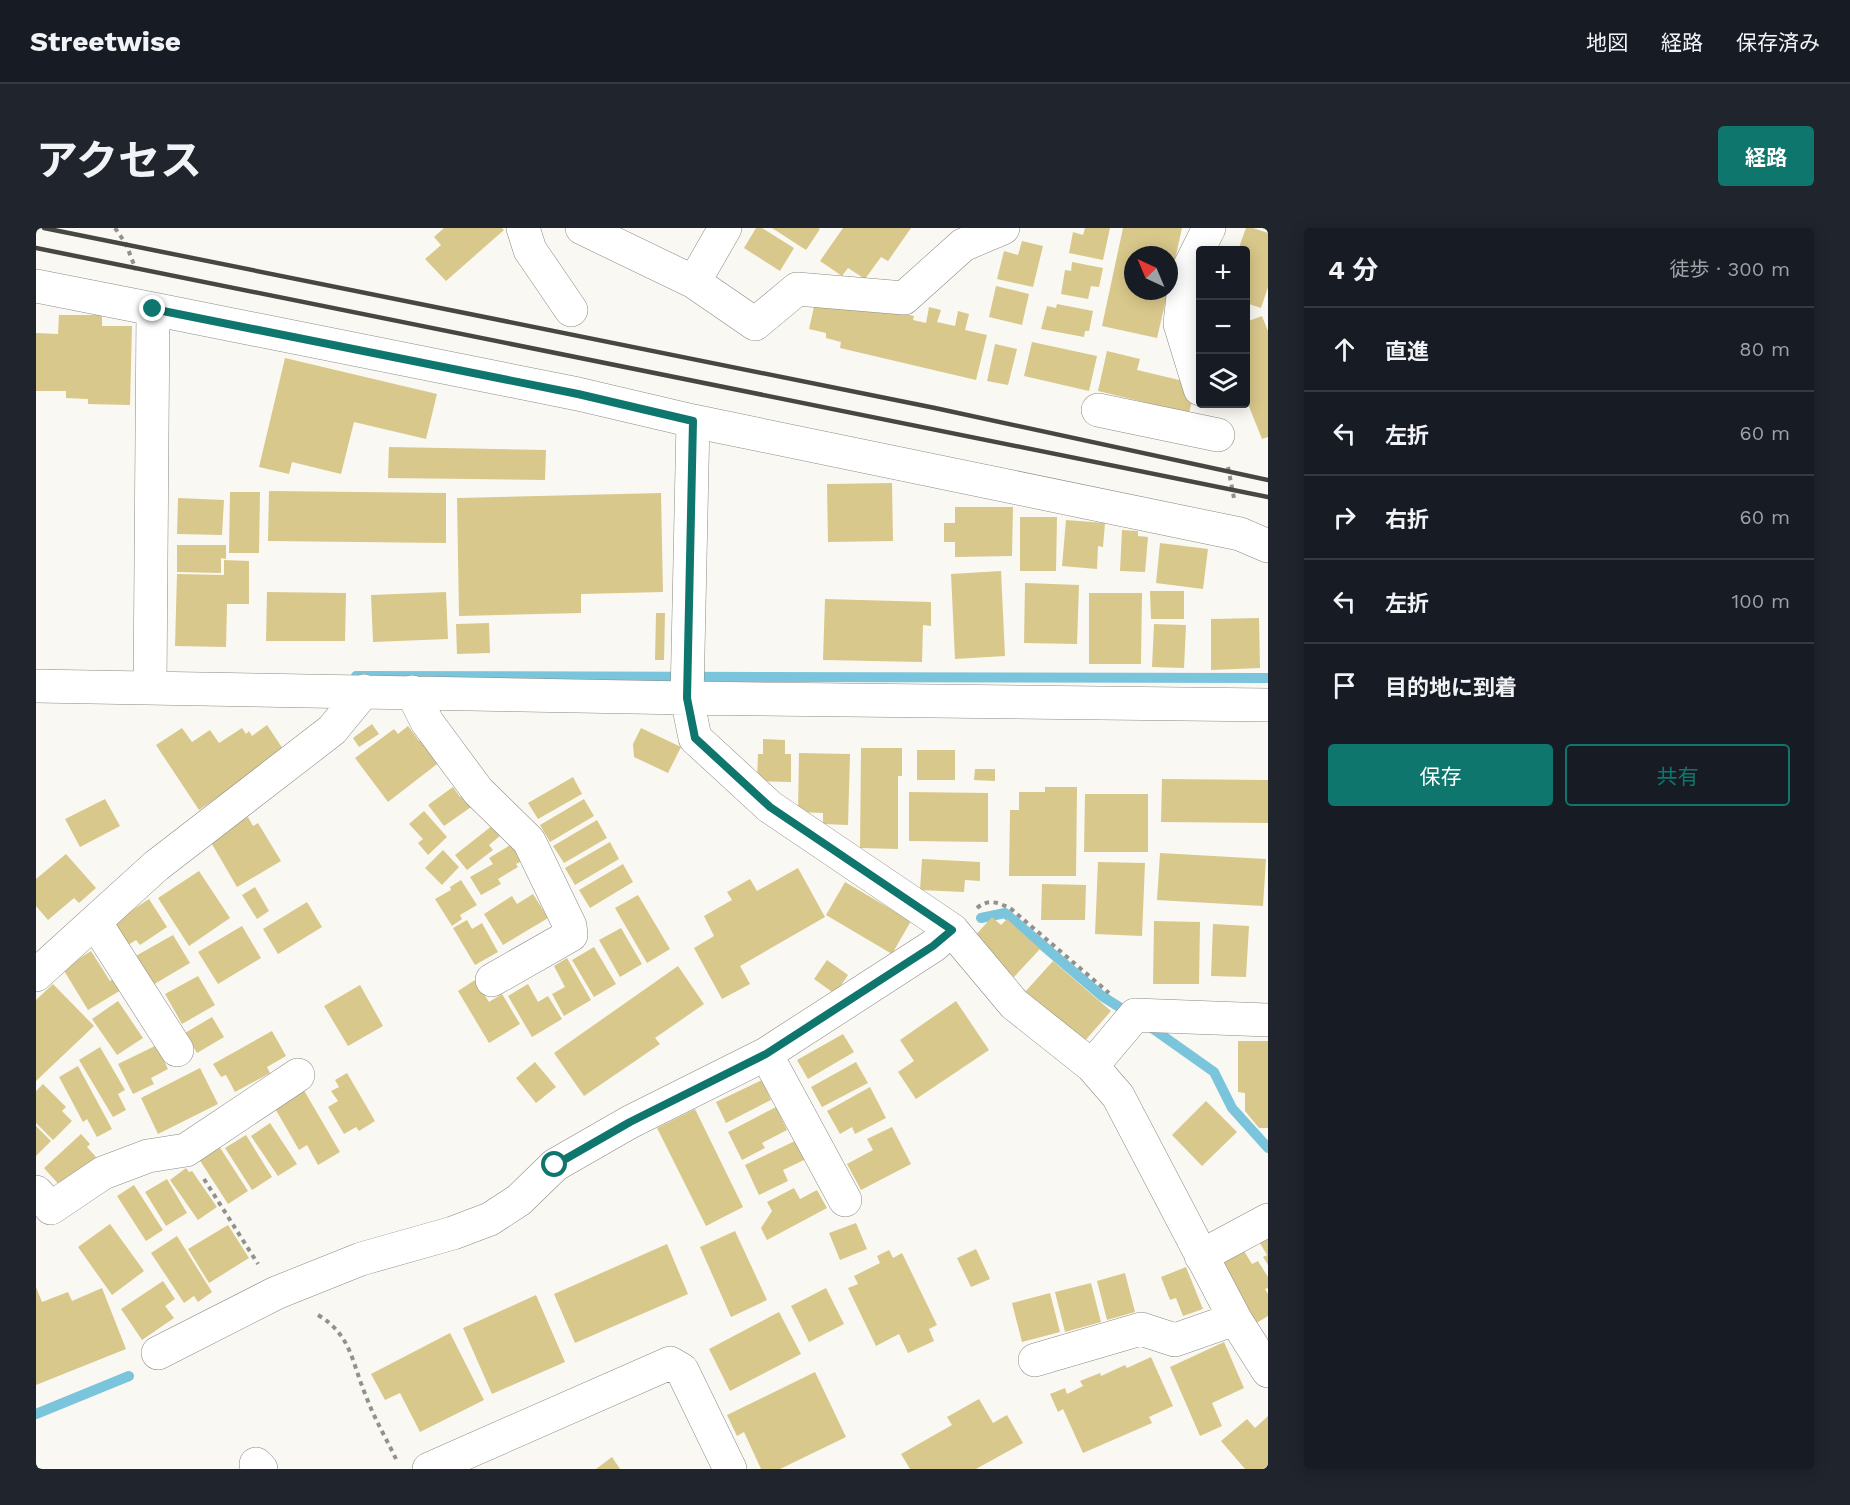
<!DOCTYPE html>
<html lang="ja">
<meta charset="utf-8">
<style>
:root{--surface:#171b24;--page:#20242c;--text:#f1f3f6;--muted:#9ea1a6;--line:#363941;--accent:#0f766e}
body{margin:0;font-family:"Work Sans","Noto Sans JP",sans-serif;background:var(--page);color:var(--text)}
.controls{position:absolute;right:18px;top:18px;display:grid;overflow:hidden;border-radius:6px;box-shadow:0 3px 15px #0003}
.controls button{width:54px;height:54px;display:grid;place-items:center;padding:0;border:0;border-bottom:2px solid var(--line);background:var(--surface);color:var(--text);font:30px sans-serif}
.compass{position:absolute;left:1088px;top:18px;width:54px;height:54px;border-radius:50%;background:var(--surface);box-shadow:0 3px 15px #0003;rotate:316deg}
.stop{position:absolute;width:18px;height:18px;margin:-14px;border:4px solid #0f766e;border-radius:50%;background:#fff}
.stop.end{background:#0f766e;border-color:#fff;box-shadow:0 2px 6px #0008}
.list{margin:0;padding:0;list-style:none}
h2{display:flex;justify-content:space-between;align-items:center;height:78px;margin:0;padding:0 24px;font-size:26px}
h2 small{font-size:20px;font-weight:400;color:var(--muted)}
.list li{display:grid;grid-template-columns:39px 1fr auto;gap:18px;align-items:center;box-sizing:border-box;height:84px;padding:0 24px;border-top:2px solid var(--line)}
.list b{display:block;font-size:22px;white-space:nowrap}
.list em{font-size:20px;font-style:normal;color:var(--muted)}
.actions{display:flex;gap:12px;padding:18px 24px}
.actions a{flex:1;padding:14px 0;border:2px solid var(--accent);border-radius:6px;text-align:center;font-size:21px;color:var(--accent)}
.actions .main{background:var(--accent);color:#fff}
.icon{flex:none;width:33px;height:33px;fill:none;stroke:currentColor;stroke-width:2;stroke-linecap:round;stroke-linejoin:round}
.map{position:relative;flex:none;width:1232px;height:1241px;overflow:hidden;border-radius:6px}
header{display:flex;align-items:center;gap:36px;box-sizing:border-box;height:84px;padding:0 30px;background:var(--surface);border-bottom:2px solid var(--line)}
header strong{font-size:28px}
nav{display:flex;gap:33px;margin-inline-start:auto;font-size:21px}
.intro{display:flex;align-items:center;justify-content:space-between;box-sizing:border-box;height:144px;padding:0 36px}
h1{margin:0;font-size:42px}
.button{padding:15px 27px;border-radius:6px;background:var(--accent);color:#fff;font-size:21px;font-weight:700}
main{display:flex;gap:36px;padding:0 36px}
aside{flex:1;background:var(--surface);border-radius:6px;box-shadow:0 3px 15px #0003}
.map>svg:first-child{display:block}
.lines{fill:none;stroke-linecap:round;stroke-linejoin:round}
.stream{stroke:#7bc5dc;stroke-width:10}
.building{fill:#d9c88b}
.minor-casing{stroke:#8b8a85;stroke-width:34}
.path{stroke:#92918d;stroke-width:4;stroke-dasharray:4.5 4.5;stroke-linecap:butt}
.minor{stroke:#fff;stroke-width:33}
.rail{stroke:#464643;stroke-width:4.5}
.route{stroke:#0f766e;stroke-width:8}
</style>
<header>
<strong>Streetwise</strong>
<nav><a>地図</a><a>経路</a><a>保存済み</a></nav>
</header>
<div class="intro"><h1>アクセス</h1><a class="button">経路</a></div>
<main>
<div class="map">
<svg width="1232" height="1241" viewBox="0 0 1232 1241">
<rect width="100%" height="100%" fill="#faf8f2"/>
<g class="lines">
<path class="stream" d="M320 448 1232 450
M945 690 969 685 1066 768 1094 786
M1113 798 1178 844 1196 880 1232 920
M0 1186 93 1148"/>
</g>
<path class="building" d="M408 0H466L468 2 410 53 389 31 405 17 398 9Z
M720 0H726L758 20 744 43 708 20Z
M736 0H782L784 1 770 22Z
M807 0H875L852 33 845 29 829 51 812 40 806 48 784 33Z
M1049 0H1074L1067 32 1033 25 1037 4 1047 7Z
M1087 0H1146L1134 54 1133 27H1097V63H1132L1121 110 1066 98Z
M1210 0H1217L1232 5V59L1225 80 1210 75V22H1202Z
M986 13 1007 18 997 59 961 51 968 23 982 27Z
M1036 34 1067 40 1063 59 1055 58 1052 71 1025 66 1029 42 1035 43Z
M960 58 993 66 986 97 953 89Z
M780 70 817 74 878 88 877 92 890 95 893 79 905 82 901 94 919 98 922 83 933 86 929 102 951 107 940 152 804 120 805 114 790 110V105L773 101Z
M1021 76 1057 83 1053 103H1049L1048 109 1005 101 1011 78 1020 80Z
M23 87H66V98H96L94 177 52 176V171L30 170V163H0V105L22 106Z
M1226 88 1232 103V209L1226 211 1210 171V94Z
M996 114 1061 128 1053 163 988 148Z
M959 116 981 121 972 157 951 153Z
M1071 123 1104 131 1101 142 1160 156 1153 185 1062 163Z
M249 130 401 166 390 211 318 194 305 246 256 234 253 246 223 239Z
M353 219 510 222 509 252 352 250Z
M856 255 857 313 792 314 791 256Z
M233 263 410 265V315L232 313Z
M194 264H224L223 325H193Z
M625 265 627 364 545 366V385L423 388 421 270Z
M142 270 188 272 186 307 141 306Z
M919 279H977L976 328 919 329V314H908V295H919Z
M984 289H1021L1020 343H984Z
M1030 292 1069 295 1067 319 1062 318 1061 341 1026 338Z
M1086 302 1102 303V308L1112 309 1109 344 1084 343Z
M1124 315 1172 321 1167 361 1120 355Z
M141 317H190V331L185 330V345L141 344Z
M188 332 213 333V376H191L190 419 139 418 141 346 188 347Z
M965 343 969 428 919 431 915 346Z
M989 355 1043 357 1041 416 988 415Z
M1114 363H1148V391H1115Z
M231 364 310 365 309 413H230Z
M410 364 412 411 337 414 335 367Z
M1053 365H1106L1105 436H1053Z
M789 371 895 374V398L887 397 886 434 787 432Z
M620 385H629L628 432H619Z
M1223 390 1224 440 1175 442V391Z
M453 395 454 425 421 426 420 396Z
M1118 396 1150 397 1148 440 1116 439Z
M336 496 343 506 323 519 317 510Z
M231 497 249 524 163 582 120 517 146 500 156 514 174 502 183 515 206 500 210 506 213 503 216 508Z
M372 498 383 513 387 510 405 533 352 574 319 530 358 501 362 506Z
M605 500 645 519 632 545 598 529 597 516Z
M727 511 749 512V526H755V554L721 553 722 526H727Z
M825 520H866V548H862V621L824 620Z
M881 522H919V552H881Z
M763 525 814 526 812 597 787 596V585L762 584Z
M939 541H959V553L938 552Z
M537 549 546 566 502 591 492 575Z
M1126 551 1232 552V595L1125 594Z
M417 559 424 569 430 565 438 577 408 598 392 577Z
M1009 559H1041L1040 648H973L974 582H983V564H1009Z
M873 564 952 565V614L873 613Z
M1049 566H1112V624H1048Z
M69 571 84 598 44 619 29 591Z
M548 571 558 588 514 614 504 597Z
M388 583 411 609 392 627 382 615 387 611 373 596Z
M212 589 217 598 222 595 245 633 201 659 173 611Z
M561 592 571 610 528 635 517 618Z
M457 597 465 607 453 617 457 622 431 642 419 627Z
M574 614 583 631 539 657 529 640Z
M476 616 486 633 480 636 482 639 462 651 465 656 445 667 434 649 457 636 453 630Z
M407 622 423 639 406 657 389 640Z
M1124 625 1230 631 1227 678 1121 672Z
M30 626 60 660 43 675 38 670 12 692 0 678V651Z
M886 631 944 634V653L929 652 928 664 884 662Z
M1062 634 1109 635 1106 708 1059 706Z
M587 636 597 654 554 680 543 662Z
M762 640 789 689 704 738 714 756 686 771 658 720 678 708 668 688 696 672 691 664 714 651 721 663Z
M163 643 194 690 153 718 122 670Z
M425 652 441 677 424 687 426 691 416 698 399 671 415 662 414 659Z
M809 654 875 693 856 726 790 687Z
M1006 656 1050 657 1049 692H1005Z
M219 659 233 683 221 691 206 667Z
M497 666 512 690 467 717 448 686 476 668 481 676Z
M602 667 634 721 611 735 579 680Z
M113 671 131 699 104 717 100 712 89 719 74 697Z
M271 674 286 699 242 726 227 701Z
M956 689 965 697 971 691 1004 721 978 749 936 711Z
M431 692 436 701 446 695 462 724 439 737 417 700Z
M1118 693 1164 694 1163 756H1117Z
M1177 696 1213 698 1210 749 1175 748Z
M206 698 225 730 182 756 162 724Z
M585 700 606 736 584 749 563 712Z
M137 707 154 735 115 758 98 729Z
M558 719 580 756 558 769 536 732Z
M55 723 74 753 77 751 85 762 52 782 27 741Z
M531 730 555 772 528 788 516 766 529 759 518 738Z
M791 732 812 747 799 766 778 751Z
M1017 733 1075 783 1047 815 989 764Z
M642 738 668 776 619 810 624 816 548 868 518 825Z
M162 748 179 777 146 796 129 766Z
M439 752 453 774 466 766 484 796 453 815 422 763Z
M17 756 58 798 0 853V772Z
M492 756 502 774 512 768 526 791 496 809 472 768Z
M324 757 347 798 312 818 288 778Z
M82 773 107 810 81 827 56 791Z
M920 773 953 822 880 871 862 844 878 833 864 812Z
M176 789 188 809 161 825 149 805Z
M236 803 250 828 231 839 234 845 199 864 190 847 185 849 177 836Z
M807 806 818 824 772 851 761 832Z
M1202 813H1232V900H1223L1209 883V865L1202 864Z
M121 817 132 841 115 850 118 856 97 866 82 836Z
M64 819 89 862 82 866 90 882 77 889 43 832Z
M499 834 520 859 500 875 480 850Z
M820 834 832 855 786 879 775 859Z
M42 838 76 901 61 909 51 891 47 894 23 849Z
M164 840 182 876 122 906 105 870Z
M311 845 339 893 323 903 320 899 308 906 292 879 302 873 295 863 303 859 299 852Z
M726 852 735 872 690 895 680 874Z
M7 856 30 879 26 883 36 893 17 912 0 895V863Z
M266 859 304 924 282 937 271 917 263 922 237 877Z
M834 859 850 890 819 906 816 899 804 906 791 883Z
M1170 873 1201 904 1166 938 1136 907Z
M740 879 751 902 726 915 729 920 706 932 692 904Z
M659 881 707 979 670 998 621 900Z
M234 895 261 936 242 948 215 908Z
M0 898 15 913 0 928Z
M856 899 875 936 825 962 811 936 837 922 831 911Z
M45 906 54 916 51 919 60 929 45 944 25 959 8 940Z
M210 907 236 949 216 962 189 920Z
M761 912 770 931 747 942 752 953 723 967 709 937Z
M183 918 212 963 192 976 163 931Z
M150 940 153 944 156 943 181 979 162 992 134 952Z
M131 951 151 985 130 998 109 964Z
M98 957 127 1002 110 1013 81 968Z
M758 960 764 971 781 962 791 980 731 1012 725 1000 736 983 731 974Z
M820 995 831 1021 804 1032 793 1005Z
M74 996 108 1043 76 1067 42 1019Z
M192 997 213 1030 173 1055 152 1021Z
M699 1003 731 1072 695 1089 664 1019Z
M141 1008 176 1064 162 1074 158 1068 148 1075 115 1025Z
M1232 1010V1037L1227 1029 1231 1027 1224 1015Z
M631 1016 652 1066 539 1115 518 1066Z
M940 1021 954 1051 935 1059 921 1030Z
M853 1022 857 1030 866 1025 901 1097 893 1101 898 1113 872 1125 863 1106 840 1118 812 1060 822 1056 818 1048 844 1035 841 1028Z
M1208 1023 1216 1036 1222 1033 1232 1049V1060L1229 1061 1232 1066V1088L1217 1097 1185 1036Z
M1150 1039 1167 1081 1147 1088 1140 1070 1134 1072 1125 1049Z
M1089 1045 1099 1084 1071 1092 1061 1053Z
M127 1053 139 1071 129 1078 138 1090 106 1112 85 1081Z
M1055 1055 1065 1094 1029 1104 1019 1064Z
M0 1059 6 1074 32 1064 36 1073 66 1060 90 1121 0 1157Z
M790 1060 808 1096 773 1114 755 1078Z
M1014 1065 1024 1104 986 1114 976 1075Z
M500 1067 529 1134 456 1166 427 1100Z
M743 1084 765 1126 694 1163 673 1121Z
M414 1105 448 1172 384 1204 364 1165 349 1172 335 1146Z
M1188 1114 1208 1160 1176 1175 1186 1198 1164 1208 1134 1139Z
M1115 1129 1137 1178 1113 1189 1116 1195 1047 1225 1027 1181 1022 1184 1014 1166 1029 1160 1031 1166 1047 1158 1044 1153 1064 1145 1065 1148 1089 1137 1091 1140Z
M779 1144 810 1209 744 1241H725L708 1204 701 1208 691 1187Z
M943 1171 957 1195 971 1187 987 1215 940 1241H874L865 1226 916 1197 911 1189Z
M1232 1188V1241H1209L1185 1213 1211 1191 1219 1200Z
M576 1229 584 1241H560Z"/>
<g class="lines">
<defs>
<path id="minor" d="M487 0 494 22 535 82
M546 0 658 54 719 96 761 61 868 70 927 17 967 0
M658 54 689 0
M0 58 117 81
M1164 161 1144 96 1149 48 1173 0
M1062 182 1182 207
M657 193 651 470 659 510 734 579 916 702 978 776 1056 838 1082 868 1199 1091 1232 1143
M0 458 651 470 1232 477
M114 460 117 81 542 166 657 193 1204 306 1232 318
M376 464 391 494 442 563 493 613 534 698 535 707 456 752
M59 694 141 822
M0 747 120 638 296 502 328 463
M730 826 809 972
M1056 838 1099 787 1232 792
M0 964 15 980 67 945 112 928 150 922 262 847
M1165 1028 1232 992
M122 1125 240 1065 325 1031 417 1005 454 991 483 972 519 937 594 894 730 826 897 718 916 702
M999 1132 1105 1101 1139 1112 1199 1091
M220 1236 225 1241
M393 1241 634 1135 646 1142 694 1241"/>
</defs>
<use href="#minor" class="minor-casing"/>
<path class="path" d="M79 0 90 16 100 42
M1192 239 1198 270
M941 680C953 670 962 675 974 680L1073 765
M168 951 222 1036
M282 1087C316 1107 316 1136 330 1168 338 1190 350 1210 360 1231"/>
<use href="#minor" class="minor"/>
<path class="rail" d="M8 0 899 180 1232 252
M0 20 1232 269"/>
</g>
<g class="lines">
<path class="route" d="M117 81 542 166 657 193 651 470 659 510 734 579 916 702 897 718 730 826 594 894 519 937"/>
</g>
</svg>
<div class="controls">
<button>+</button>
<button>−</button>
<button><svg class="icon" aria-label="layers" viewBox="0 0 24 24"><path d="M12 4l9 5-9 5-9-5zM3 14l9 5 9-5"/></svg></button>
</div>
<svg class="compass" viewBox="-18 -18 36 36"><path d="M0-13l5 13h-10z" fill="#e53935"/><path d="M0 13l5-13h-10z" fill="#9ea1a6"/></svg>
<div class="stop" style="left:519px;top:937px"></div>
<div class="stop end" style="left:117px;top:81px"></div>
</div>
<aside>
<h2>4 分<small>徒歩 · 300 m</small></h2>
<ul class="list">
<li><svg class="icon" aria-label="ahead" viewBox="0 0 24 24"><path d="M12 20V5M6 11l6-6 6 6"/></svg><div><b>直進</b></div><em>80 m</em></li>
<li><svg class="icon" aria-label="left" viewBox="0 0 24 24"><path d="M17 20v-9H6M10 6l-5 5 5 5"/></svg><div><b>左折</b></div><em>60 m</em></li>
<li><svg class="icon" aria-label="right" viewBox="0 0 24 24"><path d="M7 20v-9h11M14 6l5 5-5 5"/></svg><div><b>右折</b></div><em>60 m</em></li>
<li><svg class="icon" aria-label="left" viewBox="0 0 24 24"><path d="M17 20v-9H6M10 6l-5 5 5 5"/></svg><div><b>左折</b></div><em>100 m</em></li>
<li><svg class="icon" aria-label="arrive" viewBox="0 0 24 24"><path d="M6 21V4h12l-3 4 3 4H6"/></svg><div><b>目的地に到着</b></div></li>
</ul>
<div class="actions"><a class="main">保存</a><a>共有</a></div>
</aside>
</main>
